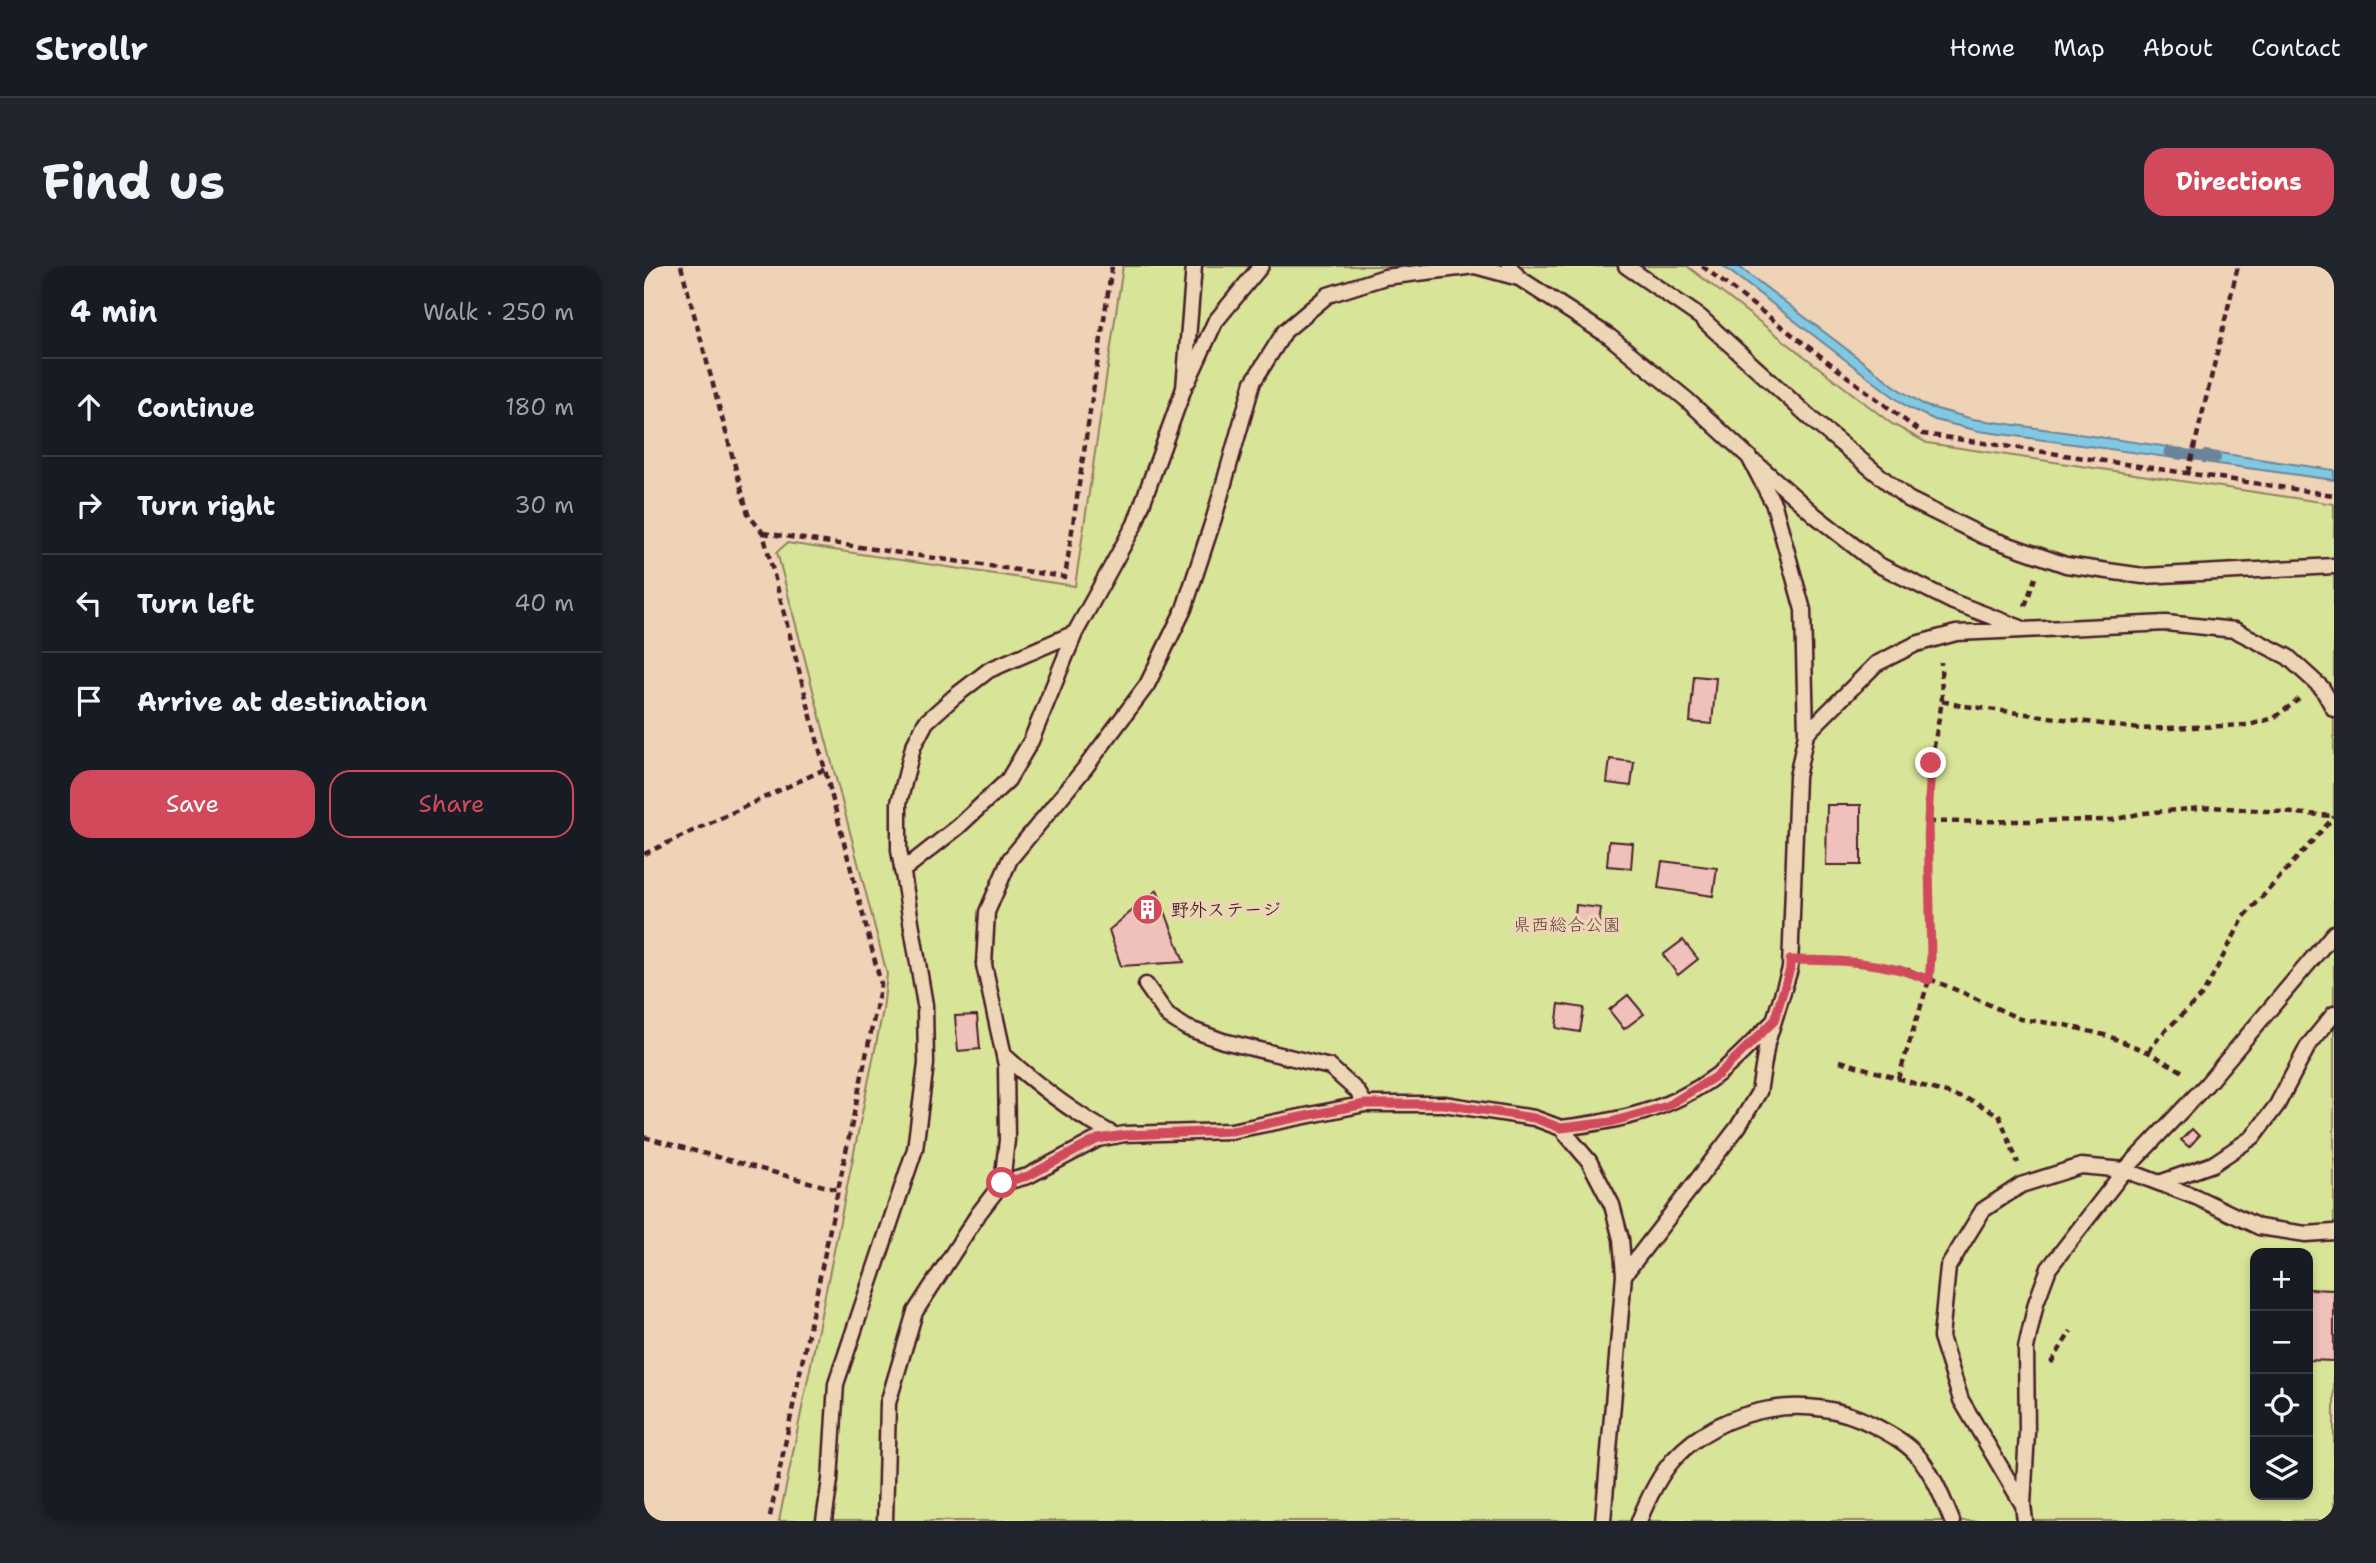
<!DOCTYPE html>
<meta charset="utf-8">
<style>
:root{--surface:#171b24;--page:#20242c;--text:#f1f3f6;--muted:#9ea1a6;--line:#363941;--accent:#d1495b}
body{margin:0;font-family:"Shantell Sans","Klee One",sans-serif;background:var(--page);color:var(--text)}
.controls{position:absolute;right:21px;bottom:21px;display:grid;overflow:hidden;border-radius:14px;box-shadow:0 4px 10px #0003}
.controls button{width:63px;height:63px;display:grid;place-items:center;padding:0;border:0;border-bottom:2px solid var(--line);background:var(--surface);color:var(--text);font:35px sans-serif}
.stop{position:absolute;width:21px;height:21px;margin:-16px;border:5px solid #d1495b;border-radius:50%;background:#fff}
.stop.end{background:#d1495b;border-color:#fff;box-shadow:0 2px 7px #0008}
.list{margin:0;padding:0;list-style:none}
h2{display:flex;justify-content:space-between;align-items:center;height:91px;margin:0;padding:0 28px;font-size:30px}
h2 small{font-size:23px;font-weight:400;color:var(--muted)}
.list li{display:grid;grid-template-columns:46px 1fr auto;gap:21px;align-items:center;box-sizing:border-box;height:98px;padding:0 28px;border-top:2px solid var(--line)}
.list b{display:block;font-size:26px;white-space:nowrap}
.list em{font-size:23px;font-style:normal;color:var(--muted)}
.actions{display:flex;gap:14px;padding:21px 28px}
.actions a{flex:1;padding:16px 0;border:2px solid var(--accent);border-radius:21px;text-align:center;font-size:24px;color:var(--accent)}
.actions .main{background:var(--accent);color:#fff}
.icon{flex:none;width:38px;height:38px;fill:none;stroke:currentColor;stroke-width:2;stroke-linecap:round;stroke-linejoin:round}
.map{position:relative;flex:none;width:1690px;height:1255px;overflow:hidden;border-radius:21px}
header{display:flex;align-items:center;gap:42px;box-sizing:border-box;height:98px;padding:0 35px;background:var(--surface);border-bottom:2px solid var(--line)}
header strong{font-size:33px}
nav{display:flex;gap:38px;margin-inline-start:auto;font-size:24px}
.intro{display:flex;align-items:center;justify-content:space-between;box-sizing:border-box;height:168px;padding:0 42px}
h1{margin:0;font-size:49px}
.button{padding:18px 32px;border-radius:21px;background:var(--accent);color:#fff;font-size:24px;font-weight:700}
main{display:flex;gap:42px;padding:0 42px}
aside{flex:1;background:var(--surface);border-radius:21px;box-shadow:0 4px 10px #0003}
.map>svg:first-child{display:block}
.green{fill:#d8e497;stroke:#918261;stroke-width:2;fill-rule:evenodd}
.water{fill:#81c8e2;stroke:#6b8499;stroke-width:2}
.lines{fill:none;stroke-linecap:round;stroke-linejoin:round}
.stream{stroke:#6b8499;stroke-width:10}
.building{fill:#f0c0ba;stroke:#4a1f2b;stroke-width:2}
.service-casing{stroke:#4a1f2b;stroke-width:19}
.path{stroke:#4a1f2b;stroke-width:4.5;stroke-dasharray:7 5;stroke-linecap:butt}
.service{stroke:#edd6b5;stroke-width:14}
.route{stroke:#d1495b;stroke-width:9}
.labels{text-anchor:middle;stroke-width:7;stroke-linejoin:round;paint-order:stroke}
.poi-label{font-size:18px;font-weight:bold;fill:#4a1f2b;stroke:#edd6b5;text-anchor:start}
.park-label{font-size:18px;fill:#5f3d3b;stroke:#edd6b5}
</style>
<header>
<strong>Strollr</strong>
<nav><a>Home</a><a>Map</a><a>About</a><a>Contact</a></nav>
</header>
<div class="intro"><h1>Find us</h1><a class="button">Directions</a></div>
<main>
<aside>
<h2>4 min<small>Walk · 250 m</small></h2>
<ul class="list">
<li><svg class="icon" aria-label="ahead" viewBox="0 0 24 24"><path d="M12 20V5M6 11l6-6 6 6"/></svg><div><b>Continue</b></div><em>180 m</em></li>
<li><svg class="icon" aria-label="right" viewBox="0 0 24 24"><path d="M7 20v-9h11M14 6l5 5-5 5"/></svg><div><b>Turn right</b></div><em>30 m</em></li>
<li><svg class="icon" aria-label="left" viewBox="0 0 24 24"><path d="M17 20v-9H6M10 6l-5 5 5 5"/></svg><div><b>Turn left</b></div><em>40 m</em></li>
<li><svg class="icon" aria-label="arrive" viewBox="0 0 24 24"><path d="M6 21V4h12l-3 4 3 4H6"/></svg><div><b>Arrive at destination</b></div></li>
</ul>
<div class="actions"><a class="main">Save</a><a>Share</a></div>
</aside>
<div class="map">
<svg width="1690" height="1255" viewBox="0 0 1690 1255">
<rect width="100%" height="100%" fill="#efd3b7"/>
<filter id="ink" filterUnits="userSpaceOnUse"><feTurbulence type="fractalNoise" baseFrequency=".0143" numOctaves="2"/><feDisplacementMap in="SourceGraphic" scale="14" xChannelSelector="R" yChannelSelector="G"/><feConvolveMatrix kernelMatrix="1 2 1 2 8 2 1 2 1" color-interpolation-filters="sRGB"/></filter>
<g filter="url(#ink)">
<path class="green" d="M479 0H1043L1248 158 1283 177 1690 238V1255H135L239 744 243 708 133 286 143 277 431 320ZM1611 987H1664V1229H1611Z"/>
<path class="water" d="M1079 0H1094L1256 124 1282 140 1329 153 1539 183 1537 193 1335 165 1291 154 1263 141Z
M1561 185 1690 204V214L1559 196Z"/>
<g class="lines">
<path class="stream" d="M1525 186 1572 192"/>
</g>
<path class="building" d="M1050 410 1072 412 1068 458 1046 456Z
M966 493 990 496 987 520 963 517Z
M1183 539H1217V599H1182Z
M965 575 989 577 987 602 963 600Z
M1018 595 1073 602 1069 630 1014 622Z
M513 624 540 696 477 700 465 664Z
M932 639 957 642 954 667 930 664Z
M1039 674 1054 693 1034 709 1019 689Z
M984 729 1000 748 980 763 965 744Z
M915 738 940 742 936 766 912 762Z
M333 749 336 783 314 785 311 750Z
M1548 863 1555 870 1545 881 1537 874Z
M1664 1023 1690 1024V1095L1664 1094Z"/>
<g class="lines">
<defs>
<path id="service" d="M831 0 875 12
M865 0 875 12 966 71 1042 133 1105 191 1130 239 1159 344 1162 468 1153 511 1146 703 1123 777 1115 826 1094 861 980 1009
M982 0 1056 51 1172 157 1264 233 1339 270 1422 299 1499 310 1690 300
M544 115 571 56 617 0
M1112 197 1172 250 1233 298 1309 336 1377 362
M1162 468 1232 398 1272 378 1312 367 1379 364 1522 357 1591 364 1644 391 1678 422 1690 443
M258 605 314 561 364 514 387 475 431 367
M502 719 524 750 543 762 579 775 686 801 713 825 721 838
M361 790C395 821 432 849 472 870
M917 862C975 855 1025 845 1073 809 1093 794 1110 774 1128 757
M358 917 384 910 454 873 481 868 587 865 721 838H800L890 852 917 862 945 895 968 939 977 973 980 1009 959 1255
M1515 917 1569 898 1609 871 1633 839 1664 780 1690 748
M1379 1239 1383 1166 1382 1082 1392 1037 1405 1002 1481 904 1562 819 1690 667
M180 1255 186 1214 192 1118 271 883 282 798 281 739 255 584V537L269 481 282 456 310 431 345 404 431 367 491 258 540 122 550 0
M241 1255 244 1137 271 1046 335 947 358 917 363 874 362 799 340 699 343 646 366 593 441 502 503 419 540 343 570 252 609 116 641 65 684 29 741 11 831 0
M995 1255C1003 1235 1014 1211 1029 1194 1078 1140 1165 1125 1229 1159 1244 1167 1262 1176 1273 1189 1289 1207 1299 1233 1308 1255
M1381 1255 1379 1239 1317 1134 1297 1071 1304 1001 1339 944 1377 919 1437 900 1481 904 1552 931 1615 961 1662 968 1690 966"/>
</defs>
<use href="#service" class="service-casing"/>
<path class="path" d="M37 0 104 248 119 267 237 718 125 1255
M1058 0 1279 168 1690 229
M1544 207 1594 0
M119 267 421 311 468 0
M1381 340 1391 312
M1298 435 1314 439 1496 463 1605 459 1630 452 1655 433
M1284 556 1468 554 1499 547 1569 541 1690 550
M0 588 181 503
M1168 694H1198L1264 704 1322 728 1376 753 1421 759 1464 770 1504 786 1541 807
M1504 786 1516 770 1559 728 1600 651 1690 551
M1196 795 1329 835 1355 849 1374 897
M1254 813 1285 714 1287 691 1284 556 1287 497 1298 435 1297 396
M0 871 194 924
M1407 1097 1427 1065"/>
<use href="#service" class="service"/>
</g>
</g>
<g class="lines" filter="url(#ink)">
<path class="route" d="M358 917 384 910 454 873 481 869 587 865 721 838H800L890 852 917 862 967 856 1023 840 1074 809 1130 755 1146 703V694C1193 694 1241 695 1285 714L1287 691 1284 556 1287 497"/>
</g>
<defs>
<symbol id="building-disc" viewBox="-11 -11 22 22"><circle r="9.5" fill="#d1495b" stroke="#edd6b5"/><path d="M-4-6H4V6H1V3H-1V6H-4ZM-2.5-4.3h1.7v1.8h-1.7ZM.8-4.3h1.7v1.8H.8ZM-2.5-1h1.7V.8h-1.7ZM.8-1h1.7V.8H.8Z" fill="#fff"/></symbol>
</defs>
<g fill-rule="evenodd">
<use href="#building-disc" x="486" y="626" width="35" height="35"/>
</g>
<g class="labels">
<g class="poi-label">
<text x="527" y="650">野外ステージ</text>
</g>
<g class="park-label">
<text x="923" y="665">県西総合公園</text>
</g>
</g>
</svg>
<div class="controls">
<button>+</button>
<button>−</button>
<button><svg class="icon" aria-label="locate" viewBox="0 0 24 24"><circle cx="12" cy="12" r="6"/><path d="M12 2v4M12 18v4M2 12h4M18 12h4"/></svg></button>
<button><svg class="icon" aria-label="layers" viewBox="0 0 24 24"><path d="M12 4l9 5-9 5-9-5zM3 14l9 5 9-5"/></svg></button>
</div>
<div class="stop" style="left:358px;top:917px"></div>
<div class="stop end" style="left:1287px;top:497px"></div>
</div>
</main>
